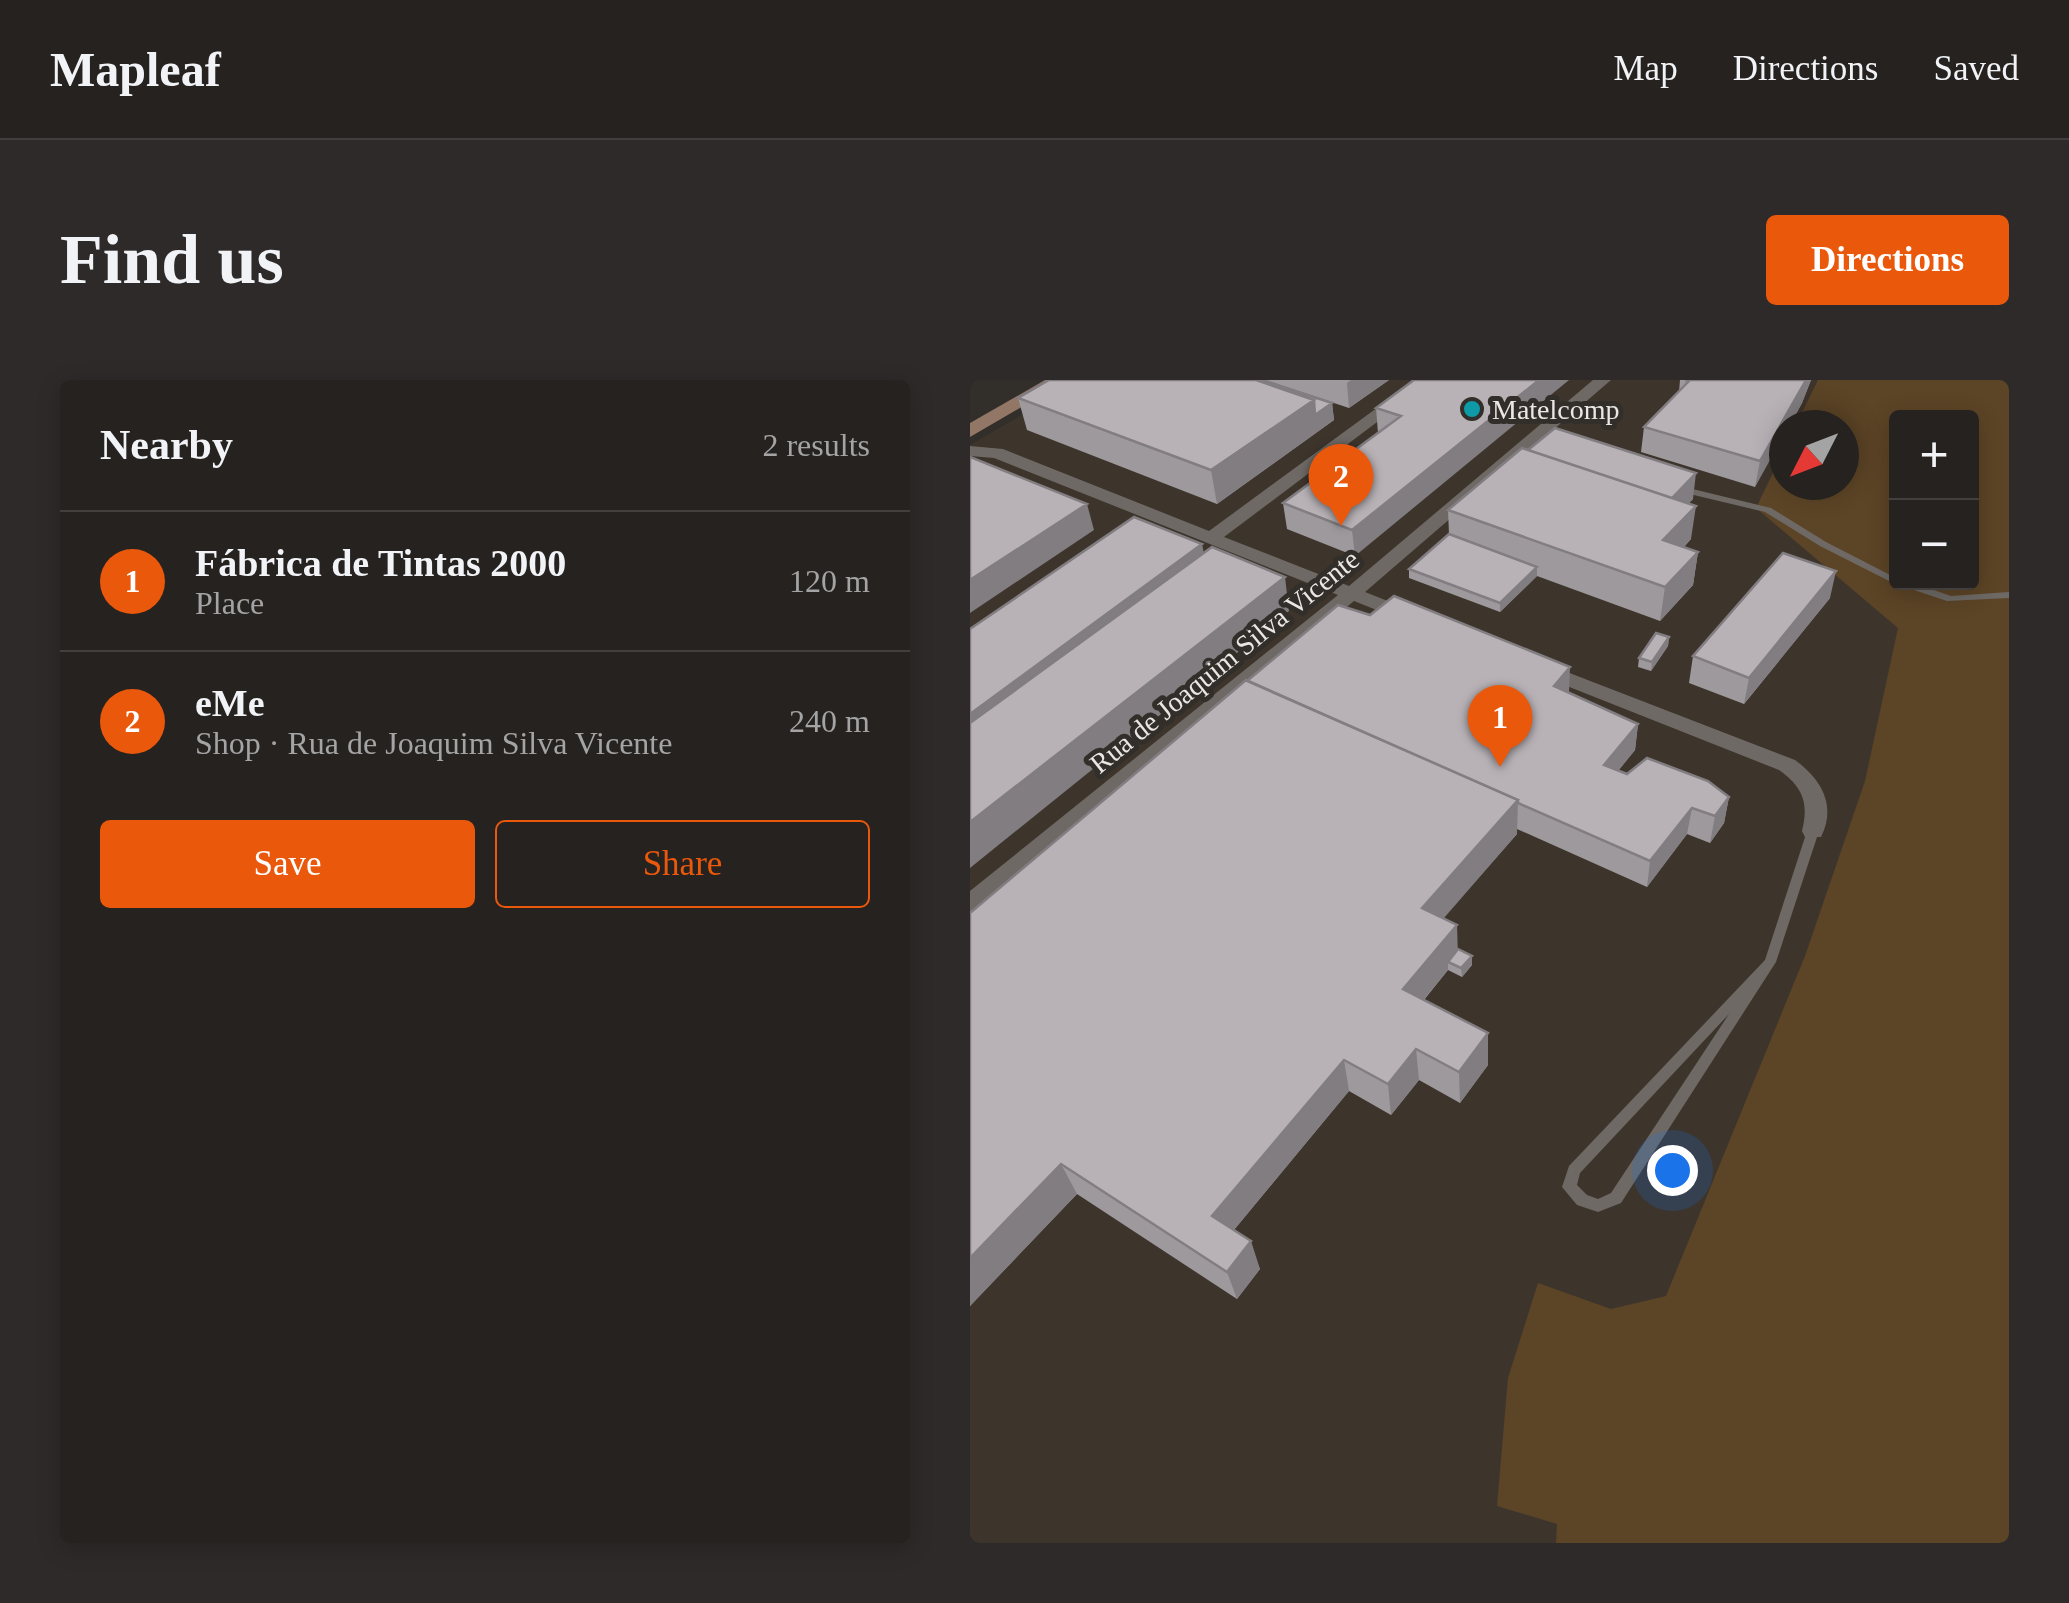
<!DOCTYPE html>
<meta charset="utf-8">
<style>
:root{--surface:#262220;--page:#2e2a29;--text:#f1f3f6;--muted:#a4a4a5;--line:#423f3e;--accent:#ea580c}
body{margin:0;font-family:Georgia,serif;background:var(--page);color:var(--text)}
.controls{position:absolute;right:30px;top:30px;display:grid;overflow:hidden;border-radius:10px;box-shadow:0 5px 25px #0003}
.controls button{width:90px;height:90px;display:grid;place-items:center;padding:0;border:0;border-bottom:2px solid var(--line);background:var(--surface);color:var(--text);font:50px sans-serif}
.compass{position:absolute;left:799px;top:30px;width:90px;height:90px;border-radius:50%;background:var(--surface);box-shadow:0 5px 25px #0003;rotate:228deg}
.you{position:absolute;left:702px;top:790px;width:35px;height:35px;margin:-25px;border:8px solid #fff;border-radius:50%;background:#1a73e8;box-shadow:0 0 0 15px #1a73e833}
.badge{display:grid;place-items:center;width:65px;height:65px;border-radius:50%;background:var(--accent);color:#fff;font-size:32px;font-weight:700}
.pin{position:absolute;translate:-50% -82px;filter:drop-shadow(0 2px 5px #0008)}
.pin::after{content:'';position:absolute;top:52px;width:35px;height:30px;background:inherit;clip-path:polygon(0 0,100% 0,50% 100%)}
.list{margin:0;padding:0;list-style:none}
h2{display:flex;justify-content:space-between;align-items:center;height:130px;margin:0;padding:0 40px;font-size:42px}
h2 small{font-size:32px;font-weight:400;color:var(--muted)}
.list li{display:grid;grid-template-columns:65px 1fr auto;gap:30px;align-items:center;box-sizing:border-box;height:140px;padding:0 40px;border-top:2px solid var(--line)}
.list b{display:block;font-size:38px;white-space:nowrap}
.list p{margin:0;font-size:32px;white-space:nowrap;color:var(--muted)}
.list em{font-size:32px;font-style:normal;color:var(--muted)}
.actions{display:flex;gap:20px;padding:30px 40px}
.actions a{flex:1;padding:22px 0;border:2px solid var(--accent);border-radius:10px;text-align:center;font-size:35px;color:var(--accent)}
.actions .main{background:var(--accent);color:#fff}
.map{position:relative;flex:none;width:1039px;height:1163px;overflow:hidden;border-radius:10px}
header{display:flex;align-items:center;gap:60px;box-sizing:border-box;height:140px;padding:0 50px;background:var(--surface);border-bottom:2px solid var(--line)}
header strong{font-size:48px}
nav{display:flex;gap:55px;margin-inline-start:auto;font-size:35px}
.intro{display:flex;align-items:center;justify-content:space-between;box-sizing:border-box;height:240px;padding:0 60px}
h1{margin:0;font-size:70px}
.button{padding:25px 45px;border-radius:10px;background:var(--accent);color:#fff;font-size:35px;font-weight:700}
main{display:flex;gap:60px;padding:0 60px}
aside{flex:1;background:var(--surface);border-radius:10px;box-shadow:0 5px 25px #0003}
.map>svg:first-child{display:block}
.built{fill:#3d352c;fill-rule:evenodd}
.green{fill:#5c4426;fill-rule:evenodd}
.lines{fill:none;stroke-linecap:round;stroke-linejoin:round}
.lane{fill:#6e6965;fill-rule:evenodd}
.street{fill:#6e6965;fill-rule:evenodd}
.secondary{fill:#927666;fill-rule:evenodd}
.wall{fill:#9e999d}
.shaded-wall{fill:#817d80}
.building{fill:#b8b2b7;stroke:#817d80;stroke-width:2.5}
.culture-dot{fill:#0f9aa8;stroke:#322e2a;stroke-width:4}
.labels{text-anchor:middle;stroke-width:10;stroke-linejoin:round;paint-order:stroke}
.far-poi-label{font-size:28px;fill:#eae7e4;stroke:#322e2a;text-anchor:start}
.far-street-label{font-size:28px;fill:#eae7e4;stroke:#322e2a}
</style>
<header>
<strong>Mapleaf</strong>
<nav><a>Map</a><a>Directions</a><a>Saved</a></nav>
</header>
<div class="intro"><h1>Find us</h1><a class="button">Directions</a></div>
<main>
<aside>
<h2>Nearby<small>2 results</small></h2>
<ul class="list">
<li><span class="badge">1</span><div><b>Fábrica de Tintas 2000</b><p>Place</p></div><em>120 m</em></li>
<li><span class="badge">2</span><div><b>eMe</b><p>Shop · Rua de Joaquim Silva Vicente</p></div><em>240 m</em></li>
</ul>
<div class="actions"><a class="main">Save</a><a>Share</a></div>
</aside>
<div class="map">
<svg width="1039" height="1163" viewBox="0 0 1039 1163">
<rect width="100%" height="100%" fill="#322e2a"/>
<path class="built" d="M112 0H1039V1163H0V65ZM926 38H1002V202H926ZM814 45H874V105H814Z"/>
<path class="green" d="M848 0H1039V1163H586L587 1144 527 1126 538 998 568 903 641 929 696 916 835 576 895 401 928 248 786 128 814 70V105H874V45H826ZM926 38H1002V202H926Z"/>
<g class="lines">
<path class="lane" d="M710 106 801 128 856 162 926 198V202H941L981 216 1039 212V218L977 221 923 203 850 166 795 132 707 111 706 109Z
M843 447 849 451 806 582 651 823 628 832 607 825 592 807 599 786 795 580 837 451ZM759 634 641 813 628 819 617 815 607 805 610 793Z"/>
<path class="street" d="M445 0H463L254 157 379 206 623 0H641L395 212 448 233V241H434L384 221 9 530 0 533V511L368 215 24 78 0 76V66L33 69 239 151Z
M571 282 825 380C851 399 867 425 851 457H835L832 451C839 423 833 407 809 390L564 293 561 288Z"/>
<path class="secondary" d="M75 0H98L0 57V43Z"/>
</g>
<path class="wall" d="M295 0H419L379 28Z
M444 0 385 176 317 149 313 123 408 53 406 28Z
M710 0H841L832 23 820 45H814L785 107 671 72 674 47 709 12Z
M48 18 362 23 364 40 247 124 57 50Z
M723 119 719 123 721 159 714 167 728 172 723 205 690 241 567 196 530 232 439 198V189L479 154 478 130Z
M860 218 774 324 719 303 723 276Z
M699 257 698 266 681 291 668 287 669 278Z
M599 313 668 344 665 370 648 391 657 394 759 417 754 443 740 463 717 454 677 507 547 449V454L473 538 488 569 502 576V585L492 597 478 590 454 620 518 685 490 723 449 700 421 735 379 711 264 850 290 889 267 919 107 814 0 926V533Z"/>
<path class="shaded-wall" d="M381 0H419L379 28 377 3Z
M569 0H599L385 176 382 150Z
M836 0H841L832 23 820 45H814V55L785 107 790 81Z
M344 20 362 23 364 40 247 124 241 90Z
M726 93 723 119 693 150 696 124Z
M117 124 124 150 0 233V200Z
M726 126 721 159 689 193 693 160Z
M232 164 239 198 0 379V334Z
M728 172 723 205 690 241 695 207Z
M567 187V196L530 232V223Z
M866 191 860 218 774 324 779 298Z
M315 197 319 231 0 488V442Z
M699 257 698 266 681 291 682 282Z
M600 287 599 313 584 306Z
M668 344 665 370 631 412 634 385Z
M759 417 754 443 740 463 745 436Z
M548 420 547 454 454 561 452 528Z
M722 428 717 454 677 507 680 481Z
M487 545 488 578 478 582V590L436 641 433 609Z
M502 576V585L492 597 491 588Z
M518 653V685L490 723 489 692Z
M446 669 449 700 421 735 418 704Z
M374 680 379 711 252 864 242 836Z
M91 784 107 814 0 926V878Z
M281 861 290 889 267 919 257 892Z"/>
<path class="building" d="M79 0H286L344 20 241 90 48 18Z
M286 0H292L362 23 345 35 344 20Z
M444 0H569L382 150 313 123 431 36 406 28Z
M715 0H836L790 81 674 47 719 1Z
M585 48 726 93 702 118 558 70Z
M552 68 726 126 693 160 728 172 695 207 478 130Z
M0 77 117 124 0 200Z
M164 137 232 164 0 334V249Z
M479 154 567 187 530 223 439 189Z
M242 167 315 197 0 442V343Z
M813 173 866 191 779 298 723 276Z
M424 216 600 287 584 306 668 344 634 385 657 394 677 378 738 401 759 417 745 436 722 428 680 481 548 423V420L277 301 368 225 400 235Z
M686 253 699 257 682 282 669 278Z
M276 300 548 420 452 528 487 545 433 609 518 653 489 692 446 669 418 704 374 680 242 836 281 861 257 892 91 784 0 878V533Z
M488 569 502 576 491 588 478 582Z"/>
<circle class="culture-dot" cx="502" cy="29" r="10"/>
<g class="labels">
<g class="far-poi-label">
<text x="522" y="39">Matelcomp</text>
</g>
<g class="far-street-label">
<text transform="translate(254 281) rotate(-39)" y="10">Rua de Joaquim Silva Vicente</text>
</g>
</g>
</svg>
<div class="controls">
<button>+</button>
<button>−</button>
</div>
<svg class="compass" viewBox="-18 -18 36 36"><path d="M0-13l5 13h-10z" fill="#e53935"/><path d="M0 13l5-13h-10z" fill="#a4a4a5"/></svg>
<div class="you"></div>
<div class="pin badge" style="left:530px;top:387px">1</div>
<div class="pin badge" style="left:371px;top:146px">2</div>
</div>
</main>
